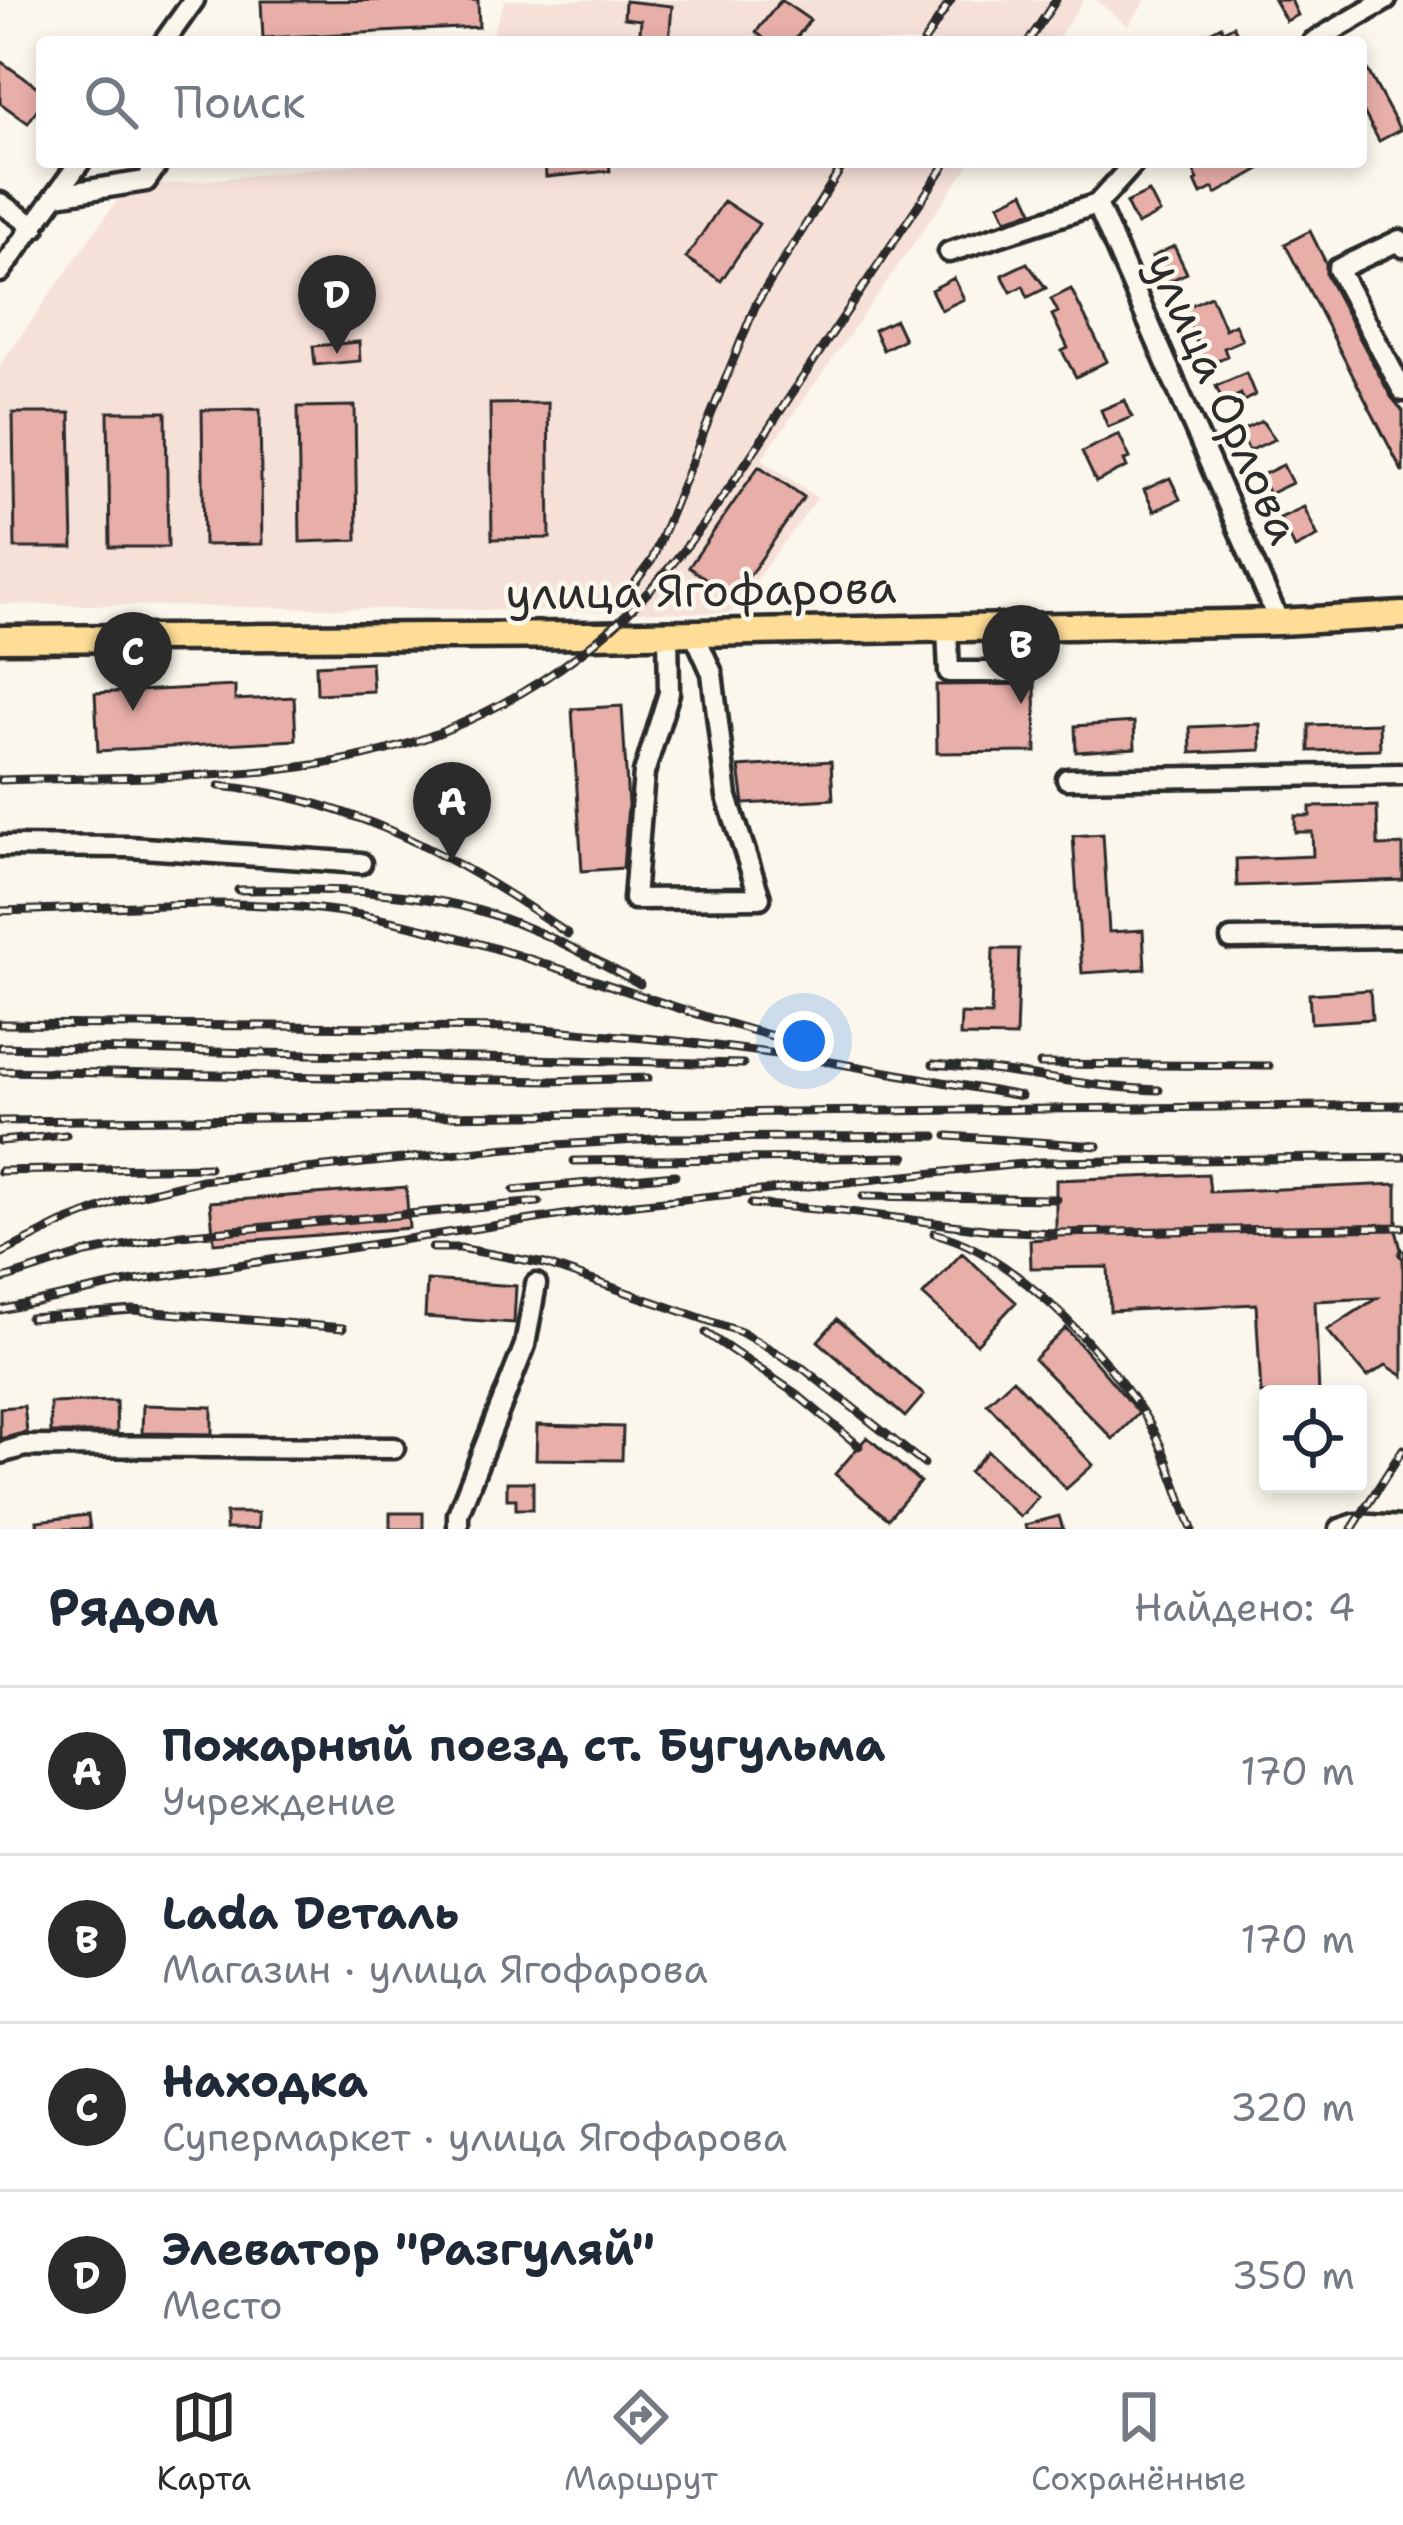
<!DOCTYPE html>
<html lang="ru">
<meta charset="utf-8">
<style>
:root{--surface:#fff;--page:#f6f6f7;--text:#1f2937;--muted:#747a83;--line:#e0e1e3;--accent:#2b2b2b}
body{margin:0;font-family:"Shantell Sans",sans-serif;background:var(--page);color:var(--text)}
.controls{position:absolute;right:36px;bottom:36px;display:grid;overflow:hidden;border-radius:12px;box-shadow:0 6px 18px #0003}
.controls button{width:108px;height:108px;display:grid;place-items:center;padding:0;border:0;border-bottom:3px solid var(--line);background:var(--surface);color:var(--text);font:60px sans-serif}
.you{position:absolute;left:804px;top:1041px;width:42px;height:42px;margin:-30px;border:9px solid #fff;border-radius:50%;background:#1a73e8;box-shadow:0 0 0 18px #1a73e833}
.badge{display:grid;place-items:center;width:78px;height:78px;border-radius:50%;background:var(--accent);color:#fff;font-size:39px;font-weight:700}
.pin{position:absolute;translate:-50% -99px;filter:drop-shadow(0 3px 6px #0008)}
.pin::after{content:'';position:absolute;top:63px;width:42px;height:36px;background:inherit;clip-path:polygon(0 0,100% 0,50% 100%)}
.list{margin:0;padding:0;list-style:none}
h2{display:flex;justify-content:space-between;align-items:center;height:156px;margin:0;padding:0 48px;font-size:51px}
h2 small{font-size:39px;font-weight:400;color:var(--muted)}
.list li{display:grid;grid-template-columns:78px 1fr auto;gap:36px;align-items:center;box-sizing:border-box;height:168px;padding:0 48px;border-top:3px solid var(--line)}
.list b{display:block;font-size:45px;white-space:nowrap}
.list p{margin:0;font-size:39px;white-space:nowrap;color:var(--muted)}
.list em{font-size:39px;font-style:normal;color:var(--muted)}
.icon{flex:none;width:66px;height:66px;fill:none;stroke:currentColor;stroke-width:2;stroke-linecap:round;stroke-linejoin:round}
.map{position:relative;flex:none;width:1403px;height:1529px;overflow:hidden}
.search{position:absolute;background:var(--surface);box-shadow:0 6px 18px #0003;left:36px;right:36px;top:36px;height:132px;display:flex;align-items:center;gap:30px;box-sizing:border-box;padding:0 42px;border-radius:12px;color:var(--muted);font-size:45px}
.sheet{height:828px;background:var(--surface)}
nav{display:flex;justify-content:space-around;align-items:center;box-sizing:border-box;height:168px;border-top:3px solid var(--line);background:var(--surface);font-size:33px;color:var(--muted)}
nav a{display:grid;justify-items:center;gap:6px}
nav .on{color:var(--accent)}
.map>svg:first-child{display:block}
.built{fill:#f5e1d8}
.building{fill:#e8aea8;stroke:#2b2b2b;stroke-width:3}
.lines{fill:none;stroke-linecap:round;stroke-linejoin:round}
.minor-casing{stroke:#2b2b2b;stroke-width:27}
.major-casing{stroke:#2b2b2b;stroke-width:33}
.minor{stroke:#fbf7ec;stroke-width:18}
.major{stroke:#fedd96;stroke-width:24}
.rail-casing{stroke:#2b2b2b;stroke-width:9}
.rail{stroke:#fbf7ec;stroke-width:4.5;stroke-dasharray:14;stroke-linecap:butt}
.labels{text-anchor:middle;stroke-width:9;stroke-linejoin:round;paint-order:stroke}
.street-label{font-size:45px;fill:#2b2b2b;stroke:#fbf7ec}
</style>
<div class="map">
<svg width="1403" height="1529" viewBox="0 0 1403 1529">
<rect width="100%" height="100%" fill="#fbf7ec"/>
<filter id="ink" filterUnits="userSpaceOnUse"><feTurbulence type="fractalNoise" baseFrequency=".00833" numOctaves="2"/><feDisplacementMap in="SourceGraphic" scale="24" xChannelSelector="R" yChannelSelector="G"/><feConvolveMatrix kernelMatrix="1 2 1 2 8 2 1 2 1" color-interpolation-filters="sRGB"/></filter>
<g filter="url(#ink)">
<path class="built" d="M505 0H1084L1055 42H489Z
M1096 0H1146L1128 26Z
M376 162H971L762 459 818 498 731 613 0 604V365L125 189Z"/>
<path class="building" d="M478 0 479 27 263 38 261 1Z
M781 0 810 20 793 42H768L756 32Z
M1274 0H1291L1298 15 1286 21Z
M625 1 672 6 669 42H639L641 20 624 18Z
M1221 26 1223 31 1233 26 1242 42H1203L1211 38 1208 33Z
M1361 58 1400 130 1379 141 1361 107Z
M0 61 42 90V102L28 123 0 103Z
M545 162H609L610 171 546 177Z
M1205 162H1272L1216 194 1213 188 1201 194 1195 181 1198 180 1192 168Z
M1024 192 1033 211 1006 219 999 204Z
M1149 192 1160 213 1137 225 1126 203Z
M724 201 759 224 721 281 686 258Z
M1310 231 1326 263V275L1391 397 1403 411V473L1285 244Z
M1174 246 1187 273 1165 283 1152 257Z
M1027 263 1046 288 1028 297 1023 286 1011 292 1002 275Z
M954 278 964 299 941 310 931 290Z
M1071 289 1107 361 1076 377 1062 351 1068 348 1052 315 1058 312 1051 299Z
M1211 296 1225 329 1235 324 1242 340 1224 348 1227 356 1207 365 1182 309Z
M895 320 904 339 883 350 874 330Z
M359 342 360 361 315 365 313 346Z
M1246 373 1255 395 1243 401 1241 394 1223 402 1216 386Z
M1125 400 1132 417 1108 427 1101 410Z
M548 403 550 538 492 539 490 404Z
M355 406 357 540 300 542 298 407Z
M260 409 262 544 204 545 202 410Z
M108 412H166L168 547H110Z
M13 413H70L73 548H15Z
M1262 421 1275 439 1249 451 1240 431Z
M1119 434 1130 458 1124 460 1127 467 1096 482 1082 452Z
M1283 465 1292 483 1269 494 1260 476Z
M759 466 804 497 734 598 689 567Z
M1170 478 1180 499 1154 511 1144 490Z
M1304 507 1318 536 1295 548 1280 518Z
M371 662 373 691 317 694 316 665Z
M1035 684 1036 752 937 753 936 685Z
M235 686V700L294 697 296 740 98 751 95 693Z
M622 706 628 805 623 868 582 871 572 709Z
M1134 722 1135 748 1076 752 1075 726Z
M1379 723 1380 749 1309 751V725Z
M1260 724 1261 750 1191 753 1190 727Z
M831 761 833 799 744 804 739 767Z
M1377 806 1378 846 1403 845V880L1237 886 1236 859 1313 856 1312 832H1295V816H1310V807Z
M1103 834 1109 932 1143 930 1145 969 1082 973 1073 836Z
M993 949H1019L1016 1037 960 1036 961 1014 991 1015Z
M1370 990 1372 1019 1311 1023 1309 994Z
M1208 1174 1210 1192 1397 1184V1234L1403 1257V1376L1386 1365 1367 1377 1327 1330 1377 1298 1315 1301 1319 1394H1261L1256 1304 1110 1311 1108 1267 1031 1268 1030 1240 1056 1238V1180Z
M406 1187 409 1228 214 1243 210 1202Z
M962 1253 1016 1302 977 1344 923 1295Z
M427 1280 516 1286 514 1323 425 1317Z
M837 1319 924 1395 905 1417 818 1341Z
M1066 1328 1139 1413 1113 1439 1034 1359Z
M1013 1379 1093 1465 1066 1489 987 1403Z
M116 1401 117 1433H51L50 1403Z
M143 1405 212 1407V1434L142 1433Z
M24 1406 27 1432 0 1439V1408Z
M537 1425 623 1427 622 1460 536 1459Z
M867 1437 920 1482 888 1519 835 1474Z
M988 1451 1038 1497 1020 1517 969 1472Z
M507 1482H533V1509H516V1499H507Z
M226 1513H258V1529H226Z
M390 1513H423V1529H390Z
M88 1515 90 1529H38L37 1521Z
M1059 1516 1063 1529H1026L1025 1525Z"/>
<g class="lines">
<defs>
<path id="minor" d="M164 42 194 0
M1313 42 1386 0
M57 195 146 181 159 162
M0 203 35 227
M1097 204 1279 622
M1097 204 1135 162
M1403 247 1400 240 1338 269 1403 391
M949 252 1097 204
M0 272 80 162
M947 628 949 672H1021V627
M668 633 669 693 644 773 634 899 760 898 727 797 712 673 694 633
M1067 779 1403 774
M0 846 129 847 361 863
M1231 939 1403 937
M0 1453 25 1446 394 1448
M458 1529V1514L525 1345 536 1284
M1340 1529 1355 1524 1403 1527"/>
<path id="major" d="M0 639 592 635 1279 622 1403 615"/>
</defs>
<use href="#minor" class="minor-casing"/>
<use href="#major" class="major-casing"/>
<use href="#minor" class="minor"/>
<use href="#major" class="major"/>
<defs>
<path id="rail" d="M924 42 951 0
M1028 42 1056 0
M634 584 652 560 756 304 845 162
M0 780C120 776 245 782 363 756 472 732 584 666 657 582 709 523 751 455 795 389 845 314 896 238 947 162
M219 786C350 797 463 860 568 934
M238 890C327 889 420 888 505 919 553 936 596 960 640 984
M0 911C108 909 242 895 348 913 501 938 645 1005 796 1042
M0 1024 532 1028 677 1041 808 1058 1021 1096
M0 1047 743 1064
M933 1064C1009 1069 1083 1087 1159 1090
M1040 1064 1269 1066
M0 1071 549 1081 648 1078
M0 1121 1403 1105
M948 1136 1098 1146
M0 1141 66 1135
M574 1161 905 1157
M0 1171 209 1167
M514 1190 675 1175
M863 1196 1056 1199
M751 1204 841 1211 992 1230 1056 1233 1403 1227
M934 1233C1014 1253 1096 1344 1141 1410 1165 1445 1177 1490 1192 1529
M432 1248H460L545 1264 741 1332 804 1369 924 1464
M0 1254 60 1224 127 1198 201 1180 508 1148 669 1138 935 1136
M1402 1254H1403
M0 1280 86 1253 180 1235 539 1202
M0 1310 128 1282 635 1204 1041 1162 1403 1157
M30 1318 133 1310 343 1328
M706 1333 795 1393 859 1446
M1352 1529 1403 1449"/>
</defs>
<use href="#rail" class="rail-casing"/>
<use href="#rail" class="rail"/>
</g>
</g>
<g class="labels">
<g class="street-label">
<text transform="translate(1224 398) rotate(66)" y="16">улица Орлова</text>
<text transform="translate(701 590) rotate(-1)" y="16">улица Ягофарова</text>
</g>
</g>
</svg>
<div class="controls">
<button><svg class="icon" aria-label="locate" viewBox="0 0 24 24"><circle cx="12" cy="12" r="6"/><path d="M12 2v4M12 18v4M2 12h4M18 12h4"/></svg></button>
</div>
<div class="you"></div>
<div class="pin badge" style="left:452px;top:861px">A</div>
<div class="pin badge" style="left:1021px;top:704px">B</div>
<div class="pin badge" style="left:133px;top:711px">C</div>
<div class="pin badge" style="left:337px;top:354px">D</div>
<div class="search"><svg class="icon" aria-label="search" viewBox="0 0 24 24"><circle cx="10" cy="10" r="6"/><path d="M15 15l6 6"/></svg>Поиск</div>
</div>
<section class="sheet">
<h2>Рядом<small>Найдено: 4</small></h2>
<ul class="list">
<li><span class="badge">A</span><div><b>Пожарный поезд ст. Бугульма</b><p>Учреждение</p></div><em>170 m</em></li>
<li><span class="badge">B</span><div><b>Lada Dеталь</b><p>Магазин · улица Ягофарова</p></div><em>170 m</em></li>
<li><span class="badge">C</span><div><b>Находка</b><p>Супермаркет · улица Ягофарова</p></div><em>320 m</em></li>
<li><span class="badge">D</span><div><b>Элеватор &quot;Разгуляй&quot;</b><p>Место</p></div><em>350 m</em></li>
</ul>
</section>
<nav>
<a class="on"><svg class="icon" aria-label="map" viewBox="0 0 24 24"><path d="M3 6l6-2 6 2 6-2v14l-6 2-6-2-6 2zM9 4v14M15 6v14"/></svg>Карта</a>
<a><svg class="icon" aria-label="directions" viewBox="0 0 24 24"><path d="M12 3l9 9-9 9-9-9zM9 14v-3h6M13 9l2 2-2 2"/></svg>Маршрут</a>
<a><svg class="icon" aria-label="saved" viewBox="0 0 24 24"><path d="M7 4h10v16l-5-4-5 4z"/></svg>Сохранённые</a>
</nav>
